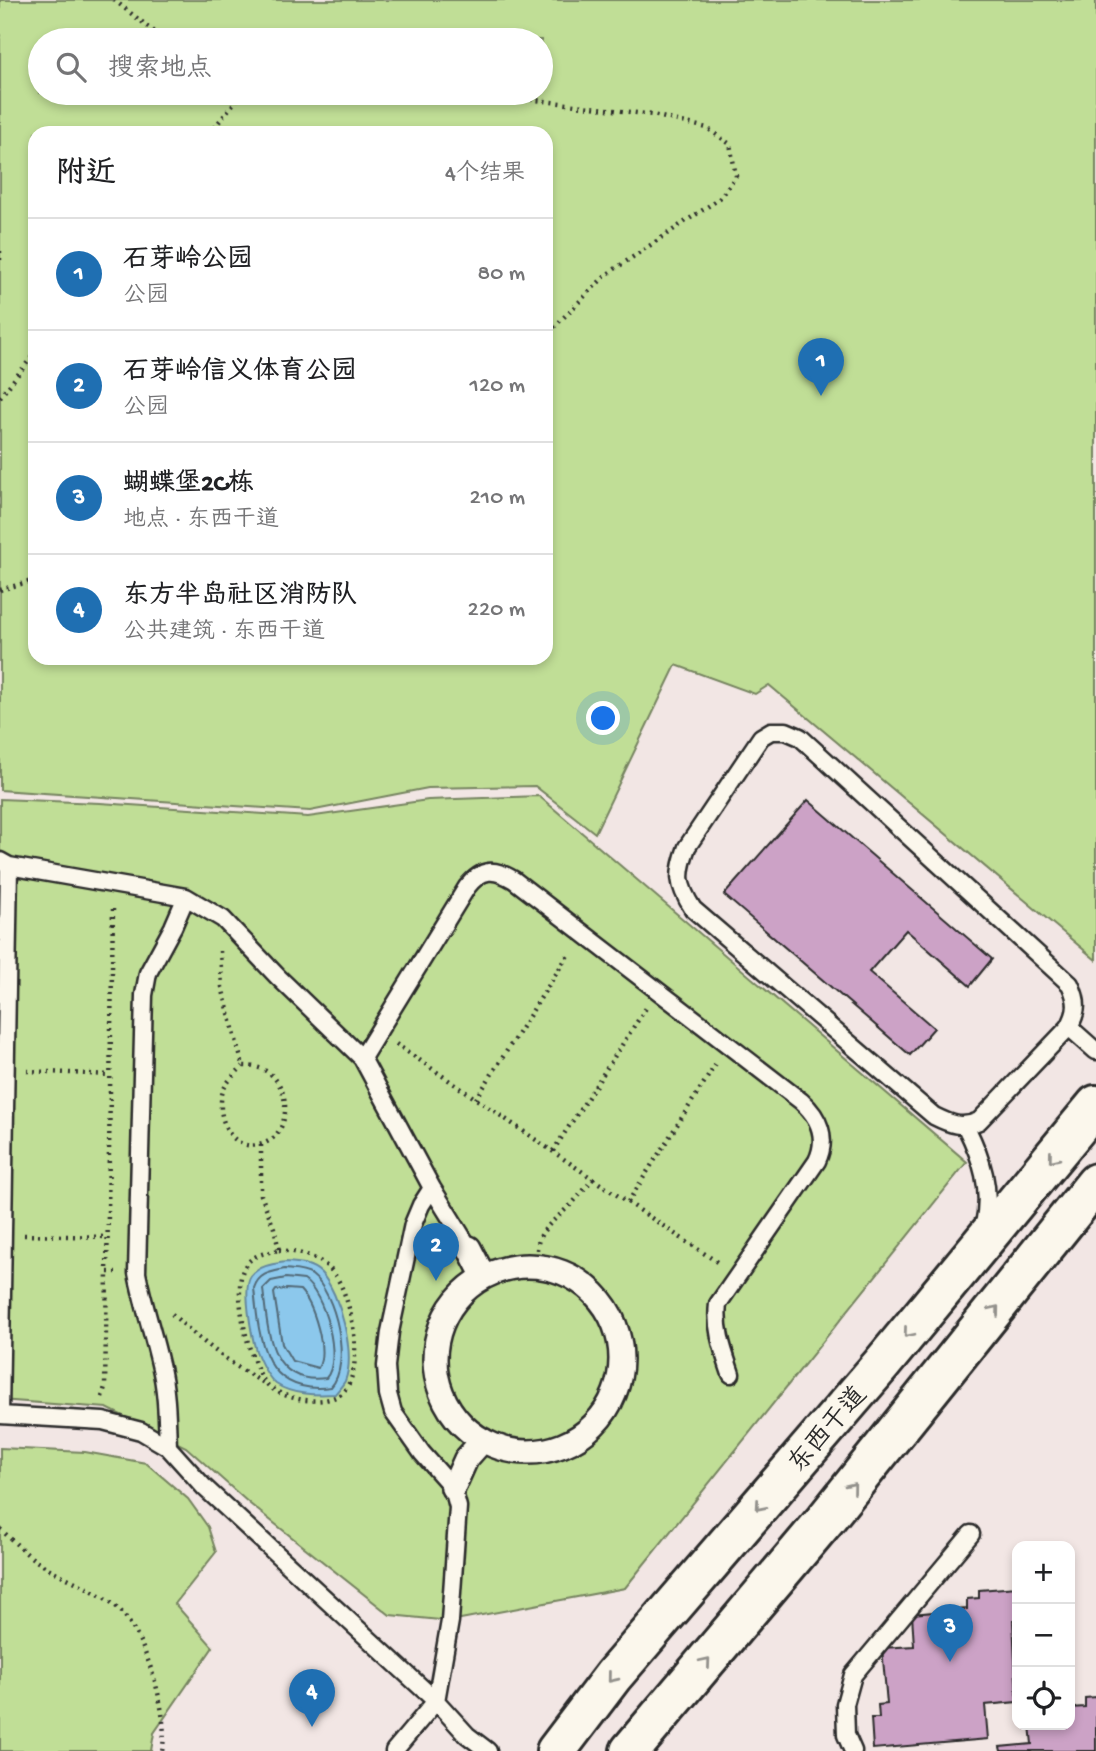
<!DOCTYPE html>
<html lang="zh">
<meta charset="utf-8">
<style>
:root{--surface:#fff;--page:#f6f6f6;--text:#202124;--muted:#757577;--line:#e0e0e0;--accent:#1f6fb2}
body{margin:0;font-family:"Gochi Hand","LXGW WenKai TC",sans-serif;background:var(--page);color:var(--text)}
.controls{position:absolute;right:21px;bottom:21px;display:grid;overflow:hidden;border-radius:14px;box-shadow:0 4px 10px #0003}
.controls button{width:63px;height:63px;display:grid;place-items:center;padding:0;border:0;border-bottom:2px solid var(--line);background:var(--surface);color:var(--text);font:35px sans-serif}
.you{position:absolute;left:604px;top:719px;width:24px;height:24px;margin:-18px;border:5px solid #fff;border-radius:50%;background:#1a73e8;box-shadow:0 0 0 10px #1a73e833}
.badge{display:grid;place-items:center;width:46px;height:46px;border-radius:50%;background:var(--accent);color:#fff;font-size:23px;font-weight:700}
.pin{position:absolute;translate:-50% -58px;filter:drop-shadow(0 2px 4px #0008)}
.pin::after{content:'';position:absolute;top:37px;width:24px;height:21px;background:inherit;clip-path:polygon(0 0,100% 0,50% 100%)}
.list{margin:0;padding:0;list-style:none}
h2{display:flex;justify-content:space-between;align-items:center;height:91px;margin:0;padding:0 28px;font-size:30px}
h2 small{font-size:23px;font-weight:400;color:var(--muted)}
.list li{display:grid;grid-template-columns:46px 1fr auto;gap:21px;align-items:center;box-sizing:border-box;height:112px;padding:0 28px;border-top:2px solid var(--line)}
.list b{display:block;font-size:26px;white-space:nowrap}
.list p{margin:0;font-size:23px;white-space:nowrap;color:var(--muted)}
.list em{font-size:23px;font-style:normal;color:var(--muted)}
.icon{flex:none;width:38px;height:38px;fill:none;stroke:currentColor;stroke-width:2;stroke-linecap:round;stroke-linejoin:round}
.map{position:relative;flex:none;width:1096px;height:1751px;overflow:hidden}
.search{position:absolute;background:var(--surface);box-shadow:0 4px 10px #0003;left:28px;top:28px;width:525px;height:77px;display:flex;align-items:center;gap:18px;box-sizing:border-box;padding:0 24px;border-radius:38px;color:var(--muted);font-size:26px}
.panel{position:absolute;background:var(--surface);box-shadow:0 4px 10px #0003;left:28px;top:126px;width:525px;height:539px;border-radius:21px}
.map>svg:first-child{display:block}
.green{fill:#c0de96;stroke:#768460;stroke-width:2;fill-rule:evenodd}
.water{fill:#8cc8ec;stroke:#65899f;stroke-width:2}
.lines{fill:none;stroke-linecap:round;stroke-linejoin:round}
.shore{stroke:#526a78;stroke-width:2}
.building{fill:#cca2c6;stroke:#2b2b2b;stroke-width:2}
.service-casing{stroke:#2b2b2b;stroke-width:21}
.pedestrian-casing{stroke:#2b2b2b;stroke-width:28}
.secondary-casing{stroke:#2b2b2b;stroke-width:44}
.path{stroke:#2b2b2b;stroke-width:4.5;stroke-dasharray:2 5;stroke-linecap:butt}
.service{stroke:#fbf7ec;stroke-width:16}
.pedestrian{stroke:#fbf7ec;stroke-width:23}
.secondary{stroke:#fbf7ec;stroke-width:38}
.oneway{stroke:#93918c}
.labels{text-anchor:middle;stroke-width:7;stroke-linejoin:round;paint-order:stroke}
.street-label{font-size:26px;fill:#2b2b2b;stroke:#fbf7ec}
</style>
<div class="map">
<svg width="1096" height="1751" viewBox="0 0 1096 1751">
<rect width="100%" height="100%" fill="#f2e6e4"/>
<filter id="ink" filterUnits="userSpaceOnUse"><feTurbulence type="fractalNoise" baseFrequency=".0143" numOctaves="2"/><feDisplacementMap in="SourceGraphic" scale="14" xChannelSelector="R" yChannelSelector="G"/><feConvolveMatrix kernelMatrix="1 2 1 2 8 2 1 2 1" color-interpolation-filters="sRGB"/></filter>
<g filter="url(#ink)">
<path class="green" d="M0 0H1096V960L769 685 755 694 676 665 595 833 535 786 428 788 310 811 0 790ZM40 40H541V93H40ZM35 133H546V658H35Z
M539 796 967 1162 625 1588 450 1621 390 1615 250 1504 186 1447 107 1408 0 1400V799L100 803 308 817 428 800Z
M0 1448 85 1452 146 1463 188 1499 208 1527 216 1552 175 1604 213 1647 154 1733 151 1751H0Z"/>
<path class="water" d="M286 1262C298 1263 311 1263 321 1273 340 1293 356 1354 345 1381 343 1385 338 1390 335 1394 316 1395 292 1395 276 1384 267 1377 260 1361 256 1351 252 1337 242 1287 251 1276 260 1265 273 1264 286 1262Z"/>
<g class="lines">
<path class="shore" d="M285 1269C294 1270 304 1270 312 1275 336 1293 352 1364 331 1387 263 1396 259 1339 254 1288 259 1273 271 1272 285 1269Z
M286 1278 304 1280C324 1293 343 1359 326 1378 269 1386 268 1330 263 1289L271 1281Z
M287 1289 300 1290C314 1305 328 1350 318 1368L292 1361 282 1344 274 1293 276 1290Z"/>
</g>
<path class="building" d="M808 800 992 959 970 986 906 930 869 972 934 1028 910 1055 724 895Z
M1017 1587V1620H1013L1017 1702 985 1705 988 1739 873 1749 871 1718H879L878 1705 887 1704 882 1648 914 1646 912 1614 967 1609V1599L979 1598V1590Z
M1096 1697V1751H1001L1000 1747 1032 1744 1030 1725H1070V1708L1085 1707V1698Z"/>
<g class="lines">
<defs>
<path id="service" d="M771 731H786L800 737 1070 984C1078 1001 1078 1011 1069 1027L979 1121C962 1129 950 1124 934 1116L693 909C677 884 677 874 687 847L761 737Z
M0 861 9 866 186 897 223 919 278 977 362 1058 432 1188 469 1248
M1069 1027 1096 1051
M362 1058 467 887C482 868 494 868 514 880L801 1101C819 1117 828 1138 817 1161L718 1304C715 1329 723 1350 731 1374
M966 1127C982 1159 992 1189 984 1225
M0 1415 103 1421 141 1431 168 1447 204 1487 436 1701 450 1621 458 1507 453 1488 422 1453 393 1412 388 1394 386 1366 390 1332 413 1224 421 1205 432 1188
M0 1415 9 866
M168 1447C167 1419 167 1391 160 1364 153 1333 143 1304 137 1273L144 995 148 973 173 927 186 897
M394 1751 436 1701 467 1735 488 1751
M853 1751 846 1735 845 1704 853 1675 971 1534"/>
<path id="pedestrian" d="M469 1248 484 1277
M435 1359a93 93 0 1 1 186 0a93 93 0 1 1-186 0Z
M453 1488 466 1459 483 1440"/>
<path id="secondary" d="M556 1751 613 1676 881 1365 1096 1105
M630 1751 825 1520 1096 1183"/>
</defs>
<use href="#service" class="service-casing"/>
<use href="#pedestrian" class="pedestrian-casing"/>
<use href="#secondary" class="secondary-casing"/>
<path class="path" d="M114 0 160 36 179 40
M482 93 653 115 707 128 730 144 736 176 719 199 606 275 546 335
M210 133 242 93
M0 251V264
M0 397 35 353
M0 590 35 580
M113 909 107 1272H116
M220 951 222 987 243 1066C252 1066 261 1067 269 1073 292 1090 291 1135 262 1144 230 1154 215 1115 223 1091 227 1081 236 1073 243 1066
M396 1044 593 1179C584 1189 576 1201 566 1209 545 1229 533 1234 538 1267
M27 1071 110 1075
M476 1099 570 952
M261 1145V1195L274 1228 279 1250
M553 1151 646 1008
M593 1179 720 1264
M628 1202 716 1064
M24 1235 107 1237
M279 1250C300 1252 322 1257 335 1275 352 1299 366 1369 343 1392 327 1408 279 1400 265 1382 249 1361 233 1295 243 1270 249 1255 265 1253 279 1250Z
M172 1314C201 1341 231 1365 266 1384
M102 1397 105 1387 107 1272
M0 1529C14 1541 26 1555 41 1564 64 1578 90 1587 112 1603 143 1625 171 1715 162 1751"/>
<use href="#service" class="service"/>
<use href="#pedestrian" class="pedestrian"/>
<use href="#secondary" class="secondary"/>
</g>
<defs><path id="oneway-chevron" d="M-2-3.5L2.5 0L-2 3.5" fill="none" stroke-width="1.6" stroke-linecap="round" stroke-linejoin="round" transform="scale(1.75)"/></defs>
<g class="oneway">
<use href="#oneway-chevron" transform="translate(1053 1158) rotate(129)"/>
<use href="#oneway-chevron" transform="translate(995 1310) rotate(-51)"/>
<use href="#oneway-chevron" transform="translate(908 1333) rotate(130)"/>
<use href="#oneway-chevron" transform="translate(852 1487) rotate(-51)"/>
<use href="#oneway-chevron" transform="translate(760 1506) rotate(131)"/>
<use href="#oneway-chevron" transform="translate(706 1662) rotate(-50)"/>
<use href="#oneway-chevron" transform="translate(612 1678) rotate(129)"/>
</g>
</g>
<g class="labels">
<g class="street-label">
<text transform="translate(826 1428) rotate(-49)" y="9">东西干道</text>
</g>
</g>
</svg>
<div class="controls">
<button>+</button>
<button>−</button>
<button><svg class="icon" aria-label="locate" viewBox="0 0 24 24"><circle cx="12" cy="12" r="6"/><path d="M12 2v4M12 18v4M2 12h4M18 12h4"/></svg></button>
</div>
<div class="you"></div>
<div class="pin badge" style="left:821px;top:396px">1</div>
<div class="pin badge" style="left:436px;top:1281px">2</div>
<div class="pin badge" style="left:950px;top:1662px">3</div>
<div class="pin badge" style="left:312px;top:1727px">4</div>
<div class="search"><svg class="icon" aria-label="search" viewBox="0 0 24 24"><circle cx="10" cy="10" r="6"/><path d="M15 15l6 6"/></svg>搜索地点</div>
<section class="panel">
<h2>附近<small>4个结果</small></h2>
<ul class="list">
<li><span class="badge">1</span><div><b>石芽岭公园</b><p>公园</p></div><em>80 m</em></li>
<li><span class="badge">2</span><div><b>石芽岭信义体育公园</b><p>公园</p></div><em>120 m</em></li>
<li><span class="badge">3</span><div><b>蝴蝶堡2C栋</b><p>地点 · 东西干道</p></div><em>210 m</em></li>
<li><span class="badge">4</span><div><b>东方半岛社区消防队</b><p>公共建筑 · 东西干道</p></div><em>220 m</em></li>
</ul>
</section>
</div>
